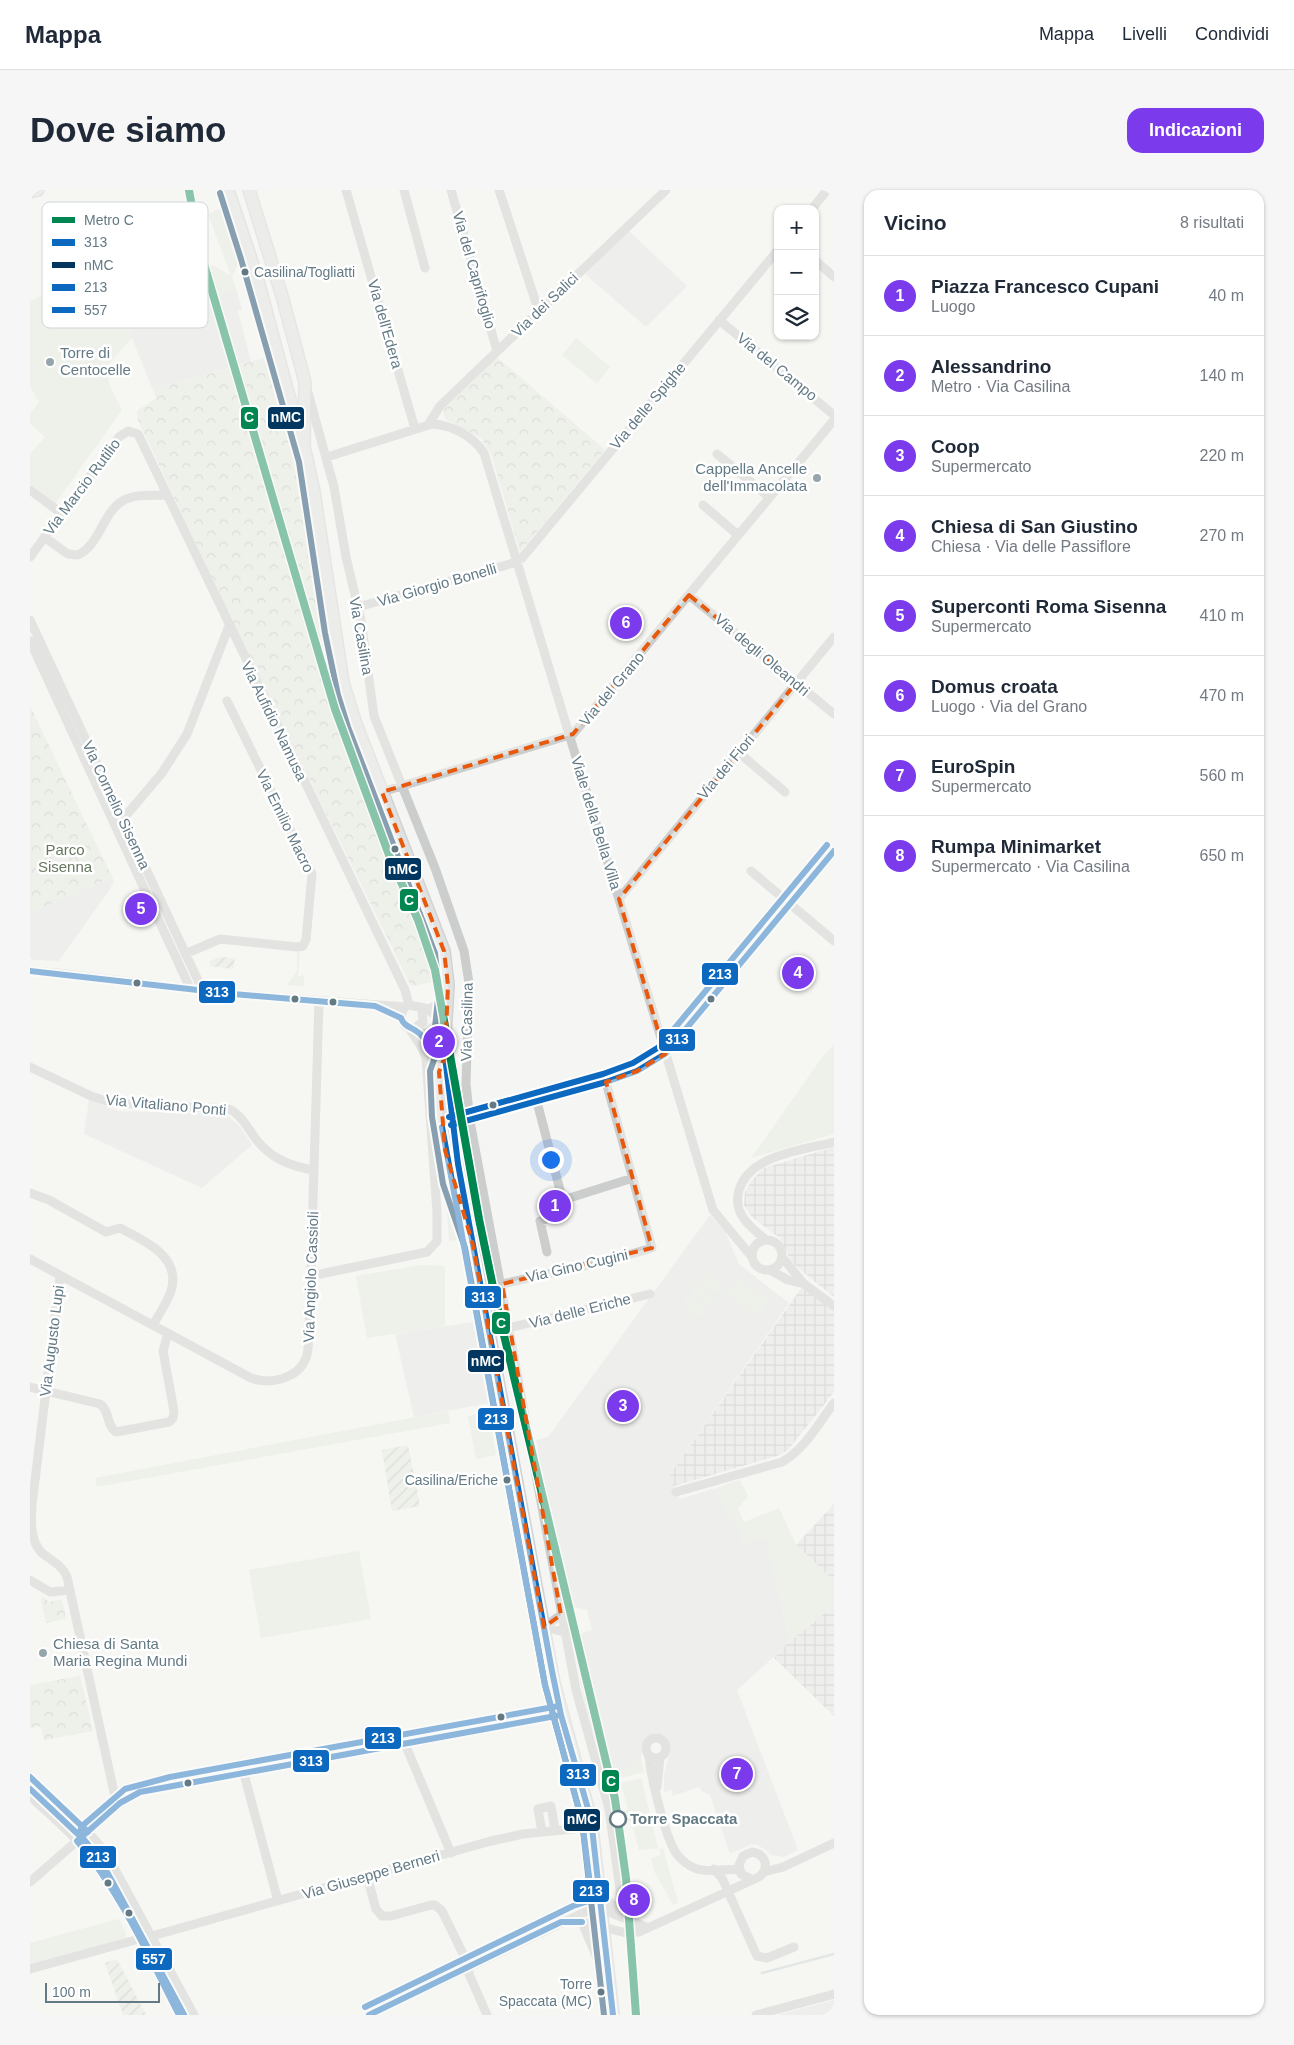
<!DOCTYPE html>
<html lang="it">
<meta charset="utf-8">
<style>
:root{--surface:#fff;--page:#f6f6f7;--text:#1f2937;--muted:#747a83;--line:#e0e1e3;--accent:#7c3aed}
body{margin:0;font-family:Helvetica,sans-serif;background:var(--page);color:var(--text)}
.controls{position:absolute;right:15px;top:15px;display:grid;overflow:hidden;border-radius:10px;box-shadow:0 1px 4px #0004}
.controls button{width:45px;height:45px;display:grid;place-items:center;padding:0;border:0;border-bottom:1px solid var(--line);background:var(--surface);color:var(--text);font:25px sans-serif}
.scale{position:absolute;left:15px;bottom:12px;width:115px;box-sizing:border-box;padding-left:5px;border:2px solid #637a85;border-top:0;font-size:14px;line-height:18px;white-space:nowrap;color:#637a85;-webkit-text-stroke:4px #fff;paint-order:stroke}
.you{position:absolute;left:520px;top:969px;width:18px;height:18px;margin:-12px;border:4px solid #fff;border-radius:50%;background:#1a73e8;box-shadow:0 0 0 8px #1a73e833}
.badge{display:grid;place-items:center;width:32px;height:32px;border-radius:50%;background:var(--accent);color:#fff;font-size:16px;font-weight:700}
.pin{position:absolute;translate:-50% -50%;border:2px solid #fff;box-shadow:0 1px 5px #0006}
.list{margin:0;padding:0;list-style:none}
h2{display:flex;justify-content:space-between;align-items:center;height:65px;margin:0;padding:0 20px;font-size:21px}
h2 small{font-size:16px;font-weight:400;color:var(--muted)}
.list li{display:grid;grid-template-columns:32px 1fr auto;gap:15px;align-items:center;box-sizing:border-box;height:80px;padding:0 20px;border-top:1px solid var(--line)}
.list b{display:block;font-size:19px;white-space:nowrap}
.list p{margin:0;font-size:16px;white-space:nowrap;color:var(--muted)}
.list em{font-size:16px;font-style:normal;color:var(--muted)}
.icon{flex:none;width:28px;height:28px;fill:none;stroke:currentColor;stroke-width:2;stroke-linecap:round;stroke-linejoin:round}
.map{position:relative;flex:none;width:804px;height:1825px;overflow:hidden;border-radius:15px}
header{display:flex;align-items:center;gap:30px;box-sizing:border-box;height:70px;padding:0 25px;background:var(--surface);border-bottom:1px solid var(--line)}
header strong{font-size:24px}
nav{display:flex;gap:28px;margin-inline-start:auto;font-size:18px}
.intro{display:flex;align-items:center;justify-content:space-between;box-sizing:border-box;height:120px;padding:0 30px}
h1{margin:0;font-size:35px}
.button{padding:12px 22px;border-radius:15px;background:var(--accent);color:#fff;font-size:18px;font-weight:700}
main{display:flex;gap:30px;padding:0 30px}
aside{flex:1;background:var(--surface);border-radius:15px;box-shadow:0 1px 4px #0004}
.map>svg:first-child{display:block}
.built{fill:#e5e6e6}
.industrial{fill:url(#industrial-grid)}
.grass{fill:#e5e8e1}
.forest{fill:url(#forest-crowns)}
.garden{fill:url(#garden-furrows)}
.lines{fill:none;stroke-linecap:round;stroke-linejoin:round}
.stream{stroke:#cad5d6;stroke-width:2.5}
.major-casing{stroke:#d2d3d2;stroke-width:14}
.minor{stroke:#cccece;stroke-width:9}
.major{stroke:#e0e1e1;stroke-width:11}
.bus-1-casing{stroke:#fff;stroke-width:10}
.bus-2-casing{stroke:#fff;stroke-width:10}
.bus-3-casing{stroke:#fff;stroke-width:10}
.bus-4-casing{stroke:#fff;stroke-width:10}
.bus-1{stroke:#0c69bf;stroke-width:6}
.bus-2{stroke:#00365f;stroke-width:6}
.bus-3{stroke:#0c69bf;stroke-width:6}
.bus-4{stroke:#0c69bf;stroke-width:6}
.metro-1-casing{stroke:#fff;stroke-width:11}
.metro-1{stroke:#008751;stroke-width:8}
.marked{fill:none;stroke:#e8590c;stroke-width:4;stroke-dasharray:10 6;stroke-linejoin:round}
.bus-dot{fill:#637a85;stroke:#fff;stroke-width:2}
.poi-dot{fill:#96a5ac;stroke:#fff;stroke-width:2}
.stop-dot{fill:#fff;stroke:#637a85;stroke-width:2.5}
.labels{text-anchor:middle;stroke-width:5;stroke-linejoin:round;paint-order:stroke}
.bus-label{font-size:14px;fill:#637a85;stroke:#fff;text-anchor:end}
.street-label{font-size:15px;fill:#637a85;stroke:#fff}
.poi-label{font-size:15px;fill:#637a85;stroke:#fff;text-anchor:start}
.park-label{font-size:15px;fill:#66775e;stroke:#fff}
.stop-label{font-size:15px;font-weight:bold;fill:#637a85;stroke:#fff;text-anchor:start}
.key{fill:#fff;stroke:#d0d7da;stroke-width:1}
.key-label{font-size:14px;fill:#637a85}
.line-badge{stroke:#fff;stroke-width:2}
.badge-label{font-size:14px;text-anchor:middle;font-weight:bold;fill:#fff}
</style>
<header>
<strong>Mappa</strong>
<nav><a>Mappa</a><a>Livelli</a><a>Condividi</a></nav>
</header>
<div class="intro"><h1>Dove siamo</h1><a class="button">Indicazioni</a></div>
<main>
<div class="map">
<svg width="804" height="1825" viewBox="0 0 804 1825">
<defs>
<pattern id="industrial-grid" width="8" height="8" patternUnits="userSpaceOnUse" patternTransform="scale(1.25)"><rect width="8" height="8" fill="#e5e6e6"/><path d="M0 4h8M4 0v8" fill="none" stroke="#bdbfc0"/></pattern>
<pattern id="forest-crowns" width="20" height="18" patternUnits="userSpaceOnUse" patternTransform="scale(1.25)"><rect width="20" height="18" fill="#e5e8e1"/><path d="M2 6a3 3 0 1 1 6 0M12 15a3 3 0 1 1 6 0" fill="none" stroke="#bdc1bc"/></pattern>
<pattern id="garden-furrows" width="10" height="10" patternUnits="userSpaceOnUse" patternTransform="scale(1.25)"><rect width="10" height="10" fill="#e5e8e1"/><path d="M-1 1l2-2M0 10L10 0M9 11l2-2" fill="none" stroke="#bdc1bc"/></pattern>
</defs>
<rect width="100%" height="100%" fill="#f5f5f3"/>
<path class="built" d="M598 40 657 96 616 137 555 84Z
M206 99 212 119 208 121 221 171 123 200 99 141Z
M82 687 84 691 80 699 29 771 2 770 0 767V723Z
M59 910 88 921 195 924 210 936 222 955 172 998 54 944Z
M680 1025 695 1041 709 1074 759 1113 637 1289 644 1296 650 1309 686 1298 699 1329 708 1336 713 1353 736 1348 758 1442V1454L707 1500 768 1660 753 1667 742 1665 728 1655 721 1654 700 1664 680 1605 671 1601 669 1597 643 1606 641 1600 634 1602V1585L641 1558 636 1547 621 1546 615 1551 611 1557V1569L578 1591 558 1529 541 1447 562 1440 557 1420 536 1415 506 1250 518 1247Z
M449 1131 459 1213 384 1227 365 1144Z
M804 1810V1825H747Z"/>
<path class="industrial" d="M804 957V1107L767 1077 761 1071 750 1048 722 1027 714 1015 715 1002 722 990 734 978Z
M772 1097 804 1121V1202L758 1260 747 1266 644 1296 637 1289Z
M804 1314V1391L766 1355Z
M804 1416V1526L744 1468 758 1453Z"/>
<path class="grass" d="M195 16 212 65 202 87 206 99 99 141 102 148 75 178 80 196 92 220 25 314 0 294V264L15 247 0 233V224L9 212 0 196V111L41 92 75 84 68 66 106 60 109 73 119 79 164 74 183 75 201 86 178 24Z
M546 148 580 177 567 194 532 165Z
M270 761 268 787 274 785V796L257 795 267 781V763Z
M804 854V944L721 968 794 865Z
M415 994 418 1001 430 1049 419 1051Z
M391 1075 415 1076V1136L337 1148 326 1086Z
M675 1082 694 1096 688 1105 669 1092Z
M708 1087 739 1110 727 1126 696 1104Z
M666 1093 686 1107 679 1116 660 1103Z
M658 1105 678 1119 671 1128 652 1114Z
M418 1221 420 1233 67 1297 65 1288Z
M458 1222 466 1265 446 1269 438 1226Z
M710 1290 718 1306 708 1319 714 1332 749 1318 766 1355 804 1391V1416L758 1453 756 1442 758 1441 736 1348 713 1353 708 1336 699 1329 686 1298Z
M329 1361 341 1429 231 1448 219 1380Z
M611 1569 614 1582 578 1591Z
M611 1588 628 1658 609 1660 601 1631 587 1632 585 1623 598 1620 591 1593Z
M63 1654 103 1720 122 1755 119 1757 61 1656Z
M633 1658 648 1713 643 1715 624 1681 621 1668 631 1665 630 1659Z
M88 1729 96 1742 95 1748 0 1775V1753Z
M124 1759 159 1825H155L121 1761Z"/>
<path class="forest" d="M241 166 270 270 301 487 313 530 349 618 367 671 391 715 407 758 409 791 381 796 201 429 108 230 107 221 126 208 123 200Z
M467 167 575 260 490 362 461 264 451 248 415 229 413 220Z
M0 516 82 687 0 723Z
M13 1407 19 1412 32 1409 36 1429 16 1433 11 1410Z
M50 1486 63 1541 14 1550 11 1536 0 1538V1495Z"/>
<path class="garden" d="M190 767 205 768 203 779 180 776V771Z
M378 1255 390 1316 362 1321 352 1260Z
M87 1769 116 1825H93L75 1773Z"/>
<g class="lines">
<path class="stream" d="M732 1783 804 1764"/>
<defs>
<path id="major" d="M198 0 227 87 270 247
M219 0 252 106 275 192 274 256 284 302 313 492 326 534 414 761 418 795 414 862 422 943 524 1493 561 1629 583 1825
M0 2 8 0
M410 874 413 950 430 1020"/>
</defs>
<use href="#major" class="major-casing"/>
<path class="minor" d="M316 0 385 239
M374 0 395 78
M421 0 467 161
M469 0 509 122
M782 19 797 0
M785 70 804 87
M689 130 804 225
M277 199 304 297 316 367 331 430 344 526 405 678 434 761 439 793 436 894 440 931 546 1500 579 1619 593 1722
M398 235 410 216 636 0
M687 264 739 307
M297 267 402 234C422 235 443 246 454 263L683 1020 722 1067
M0 300 31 323
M673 315 708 345
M14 347 38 364 48 365C72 354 73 316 99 308 110 304 125 306 137 305
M0 367 89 247 98 241 108 244 375 800 379 815
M659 405 804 524
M328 417 480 374 492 368 748 60
M0 430 172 799
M0 451 160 798
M708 562 755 602
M352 602 543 544 804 230
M93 629 132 583 157 544 199 436
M721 681 804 751
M589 709 804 447
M155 764 190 749 267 757 273 756 276 750 282 684 197 511
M0 781 27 783 203 804 375 817
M347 817 371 828
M397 819 415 833
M383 839 393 832 392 819
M388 842 414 846
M415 867 408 864 388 842 375 836 371 826 374 818 379 815 399 819 417 809
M0 877 61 906 82 913 199 919C210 924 216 935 223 945 238 967 258 976 284 980
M507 912 536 1023 510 1031 517 1062
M421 935 576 892 607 881 635 864 804 661
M0 1003 19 1010 76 1042 90 1038C113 1050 152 1066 141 1101 137 1113 129 1124 123 1135
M533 1010 603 988
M736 1050C720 1037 702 1023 709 1000 719 965 773 960 804 952
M722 1065a15 15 0 1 1 30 0a15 15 0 1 1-30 0Z
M752 1067 774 1094 804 1116
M0 1069 221 1188C240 1195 268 1189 276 1168 279 1160 278 1152 279 1144L289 811
M740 1080 758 1090 774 1094
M30 1086 2 1315C1 1331 0 1351 12 1363 22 1371 32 1375 37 1387L87 1616
M281 1086 397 1062 407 1051V1022L396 868 392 858 379 838
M472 1094 577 1071 622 1058 576 892
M479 1138 620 1104
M0 1197 70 1214C80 1221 76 1235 86 1242L139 1232 143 1228 144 1221 133 1161 138 1143
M646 1302 752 1272C775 1259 788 1234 804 1213
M0 1390 20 1402 40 1400
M514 1437 531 1425
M514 1437 534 1442
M616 1558a10 10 0 1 1 20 0a10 10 0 1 1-20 0Z
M375 1554 421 1663
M619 1566C621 1588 635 1646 646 1663 651 1670 658 1676 667 1679 680 1683 696 1678 709 1680
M214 1584 248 1711
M0 1587 58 1642 76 1663 164 1825
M627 1597 630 1568
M0 1606C20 1625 42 1643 60 1665 94 1708 123 1775 149 1825
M512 1642 508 1619 521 1616 525 1640
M684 1679 692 1688 727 1766 737 1768 764 1757
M734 1682 753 1677 804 1653
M337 1686 346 1719 352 1726H361L401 1715H405L412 1721 439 1776V1784L457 1825
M0 1692 87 1616 110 1602 531 1525
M570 1705 593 1723
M534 1732 558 1733 596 1743 609 1742 729 1687C740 1678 736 1664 722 1662L713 1666 709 1675 711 1684 721 1689
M552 1732 577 1792
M122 1746 461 1651 493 1644 562 1637
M0 1779 109 1749
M339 1825 561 1719H572L618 1738
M726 1825 804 1804"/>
<use href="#major" class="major"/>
<defs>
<path id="bus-1" d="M0 781 203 804 345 816 371 828
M371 828C374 837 382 837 389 843 398 851 402 863 415 867
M415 867 428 974 522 1481 531 1525 561 1629 583 1825
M421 935 576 892 607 881 635 864 804 661
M0 1587 58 1642
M47 1651 90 1613 110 1602 531 1525
M47 1651C91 1703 118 1765 149 1825
M339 1825 531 1732H552"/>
<path id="bus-2" d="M190 3 211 69 269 272 295 443 308 505 318 537 405 763 409 800 405 837 406 864 400 881 402 927 413 994 435 1058 515 1495 552 1631 574 1825"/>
<path id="bus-3" d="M419 927 573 884 603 873 629 857 797 655
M335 1817 543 1716 562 1710 552 1631 515 1495 412 937
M154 1825 82 1691 67 1665 49 1644 52 1636 95 1599 140 1587 529 1516"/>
<path id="bus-4" d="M0 1599 52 1648 69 1668 154 1825"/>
</defs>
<use href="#bus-1" class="bus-1-casing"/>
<use href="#bus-2" class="bus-2-casing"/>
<use href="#bus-3" class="bus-3-casing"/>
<use href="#bus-4" class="bus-4-casing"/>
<use href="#bus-1" class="bus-1"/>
<use href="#bus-2" class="bus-2"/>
<use href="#bus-3" class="bus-3"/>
<use href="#bus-4" class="bus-4"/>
<defs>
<path id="metro-1" d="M159 0 169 57 305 519 359 665 388 730 405 780 449 1029 467 1116 585 1609 596 1688 606 1825"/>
</defs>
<use href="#metro-1" class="metro-1-casing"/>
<use href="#metro-1" class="metro-1"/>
</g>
<path d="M0 0H804V1825H0ZM659 405 766 493 589 709 635 864 607 881 576 892 622 1058 472 1094 531 1425 514 1437 443 1055 415 960 409 882 415 866 418 795 414 761 352 602 543 544Z" fill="#f5f5f3" fill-opacity=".55" fill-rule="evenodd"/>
<path class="marked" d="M659 405 766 493 589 709 635 864 607 881 576 892 622 1058 472 1094 531 1425 514 1437 443 1055 415 960 409 882 415 866 418 795 414 761 352 602 543 544Z"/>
<g class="bus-dot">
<circle cx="215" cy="82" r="4.5"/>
<circle cx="365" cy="659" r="4.5"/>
<circle cx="107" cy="793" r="4.5"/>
<circle cx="265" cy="809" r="4.5"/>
<circle cx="681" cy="809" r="4.5"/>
<circle cx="303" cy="812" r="4.5"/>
<circle cx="463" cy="915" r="4.5"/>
<circle cx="477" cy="1290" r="4.5"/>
<circle cx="471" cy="1527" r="4.5"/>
<circle cx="158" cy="1593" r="4.5"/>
<circle cx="78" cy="1693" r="4.5"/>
<circle cx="99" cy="1723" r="4.5"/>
<circle cx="571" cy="1802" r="4.5"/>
</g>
<g class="poi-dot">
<circle cx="20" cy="172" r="5"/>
<circle cx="787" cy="288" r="5"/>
<circle cx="13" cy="1463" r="5"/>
</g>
<circle class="stop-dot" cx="588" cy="1629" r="8"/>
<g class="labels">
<g class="bus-label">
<text x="224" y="87" text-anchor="start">Casilina/Togliatti</text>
<text x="468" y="1295">Casilina/Eriche</text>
<text x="562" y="1799">Torre<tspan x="562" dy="17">Spaccata (MC)</tspan></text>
</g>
<g class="street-label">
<text transform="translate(444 80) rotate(74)" y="5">Via del Caprifoglio</text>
<text transform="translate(515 115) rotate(-44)" y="5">Via dei Salici</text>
<text transform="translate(355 134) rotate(74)" y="5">Via dell'Edera</text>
<text transform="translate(747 177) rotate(39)" y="5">Via del Campo</text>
<text transform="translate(618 216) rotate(-50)" y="5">Via delle Spighe</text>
<text transform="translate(52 297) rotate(-53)" y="5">Via Marcio Rutilio</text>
<text transform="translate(407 395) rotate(-16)" y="5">Via Giorgio Bonelli</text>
<text transform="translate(331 446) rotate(80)" y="5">Via Casilina</text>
<text transform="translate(732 465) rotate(40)" y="5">Via degli Oleandri</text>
<text transform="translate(582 499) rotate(-50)" y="5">Via del Grano</text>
<text transform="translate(244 531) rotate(64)" y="5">Via Aufidio Namusa</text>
<text transform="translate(696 577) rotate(-50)" y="5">Via dei Fiori</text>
<text transform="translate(86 615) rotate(65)" y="5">Via Cornelio Sisenna</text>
<text transform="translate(255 631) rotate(64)" y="5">Via Emilio Macro</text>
<text transform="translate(566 633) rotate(73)" y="5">Viale della Bella Villa</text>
<text transform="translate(437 832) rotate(-89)" y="5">Via Casilina</text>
<text transform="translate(136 915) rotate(5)" y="5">Via Vitaliano Ponti</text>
<text transform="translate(547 1076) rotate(-13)" y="5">Via Gino Cugini</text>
<text transform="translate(281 1087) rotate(-88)" y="5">Via Angiolo Cassioli</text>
<text transform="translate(550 1121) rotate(-14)" y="5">Via delle Eriche</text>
<text transform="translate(22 1151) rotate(-83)" y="5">Via Augusto Lupi</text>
<text transform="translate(341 1685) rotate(-16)" y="5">Via Giuseppe Berneri</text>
</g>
<g class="poi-label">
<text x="30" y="168">Torre di<tspan x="30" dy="17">Centocelle</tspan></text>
<text x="777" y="284" text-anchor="end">Cappella Ancelle<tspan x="777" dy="17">dell'Immacolata</tspan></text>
<text x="23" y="1459">Chiesa di Santa<tspan x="23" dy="17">Maria Regina Mundi</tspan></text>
</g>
<g class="park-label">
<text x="35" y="665">Parco<tspan x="35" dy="17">Sisenna</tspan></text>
</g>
<g class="stop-label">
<text x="600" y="1634">Torre Spaccata</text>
</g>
</g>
<rect x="12" y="12" width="166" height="126" rx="8" class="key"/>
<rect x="22" y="27" width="23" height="6" fill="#008751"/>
<rect x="22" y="49" width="23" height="7" fill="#0c69bf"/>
<rect x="22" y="72" width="23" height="6" fill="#00365f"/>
<rect x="22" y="94" width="23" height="7" fill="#0c69bf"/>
<rect x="22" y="117" width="23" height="6" fill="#0c69bf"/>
<g class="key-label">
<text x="54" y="35">Metro C</text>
<text x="54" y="57">313</text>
<text x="54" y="80">nMC</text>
<text x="54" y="102">213</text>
<text x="54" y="125">557</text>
</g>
<g class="line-badge">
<rect x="210" y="216" width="19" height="24" rx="5" fill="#008751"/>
<rect x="237" y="216" width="38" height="24" rx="5" fill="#00365f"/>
<rect x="354" y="667" width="38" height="24" rx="5" fill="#00365f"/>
<rect x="369" y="698" width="20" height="24" rx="5" fill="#008751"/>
<rect x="671" y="772" width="38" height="24" rx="5" fill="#0c69bf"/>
<rect x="168" y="790" width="38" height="24" rx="5" fill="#0c69bf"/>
<rect x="628" y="838" width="38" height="24" rx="5" fill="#0c69bf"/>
<rect x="434" y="1095" width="38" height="24" rx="5" fill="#0c69bf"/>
<rect x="461" y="1121" width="20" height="24" rx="5" fill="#008751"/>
<rect x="437" y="1159" width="38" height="24" rx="5" fill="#00365f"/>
<rect x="447" y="1217" width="38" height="24" rx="5" fill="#0c69bf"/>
<rect x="334" y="1536" width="38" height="24" rx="5" fill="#0c69bf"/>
<rect x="262" y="1559" width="38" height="24" rx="5" fill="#0c69bf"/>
<rect x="529" y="1573" width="38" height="24" rx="5" fill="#0c69bf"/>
<rect x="571" y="1579" width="19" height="24" rx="5" fill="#008751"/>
<rect x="533" y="1618" width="38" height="24" rx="5" fill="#00365f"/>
<rect x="49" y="1655" width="38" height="24" rx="5" fill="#0c69bf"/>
<rect x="542" y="1689" width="38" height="24" rx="5" fill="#0c69bf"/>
<rect x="105" y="1757" width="38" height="24" rx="5" fill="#0c69bf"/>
</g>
<g class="badge-label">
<text x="219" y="232">C</text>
<text x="256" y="232">nMC</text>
<text x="373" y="684">nMC</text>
<text x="379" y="715">C</text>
<text x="690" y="789">213</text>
<text x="187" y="807">313</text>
<text x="647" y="854">313</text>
<text x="453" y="1112">313</text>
<text x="471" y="1138">C</text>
<text x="456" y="1176">nMC</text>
<text x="466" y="1234">213</text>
<text x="353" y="1553">213</text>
<text x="281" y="1576">313</text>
<text x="548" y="1589">313</text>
<text x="581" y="1596">C</text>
<text x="552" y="1634">nMC</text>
<text x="68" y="1672">213</text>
<text x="561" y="1706">213</text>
<text x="124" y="1774">557</text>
</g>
</svg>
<div class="controls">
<button>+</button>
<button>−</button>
<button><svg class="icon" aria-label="layers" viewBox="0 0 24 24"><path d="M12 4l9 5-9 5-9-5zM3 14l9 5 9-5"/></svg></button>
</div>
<div class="scale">100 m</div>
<div class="you"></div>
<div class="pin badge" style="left:525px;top:1016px">1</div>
<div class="pin badge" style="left:409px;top:852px">2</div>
<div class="pin badge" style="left:593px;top:1216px">3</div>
<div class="pin badge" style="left:768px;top:783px">4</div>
<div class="pin badge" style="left:111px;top:719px">5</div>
<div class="pin badge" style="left:596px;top:433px">6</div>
<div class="pin badge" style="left:707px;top:1584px">7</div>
<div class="pin badge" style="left:604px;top:1710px">8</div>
</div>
<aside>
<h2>Vicino<small>8 risultati</small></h2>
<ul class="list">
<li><span class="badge">1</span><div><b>Piazza Francesco Cupani</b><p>Luogo</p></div><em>40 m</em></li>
<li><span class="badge">2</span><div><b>Alessandrino</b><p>Metro · Via Casilina</p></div><em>140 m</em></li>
<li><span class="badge">3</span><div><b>Coop</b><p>Supermercato</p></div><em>220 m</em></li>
<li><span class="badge">4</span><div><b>Chiesa di San Giustino</b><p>Chiesa · Via delle Passiflore</p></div><em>270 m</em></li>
<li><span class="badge">5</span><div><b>Superconti Roma Sisenna</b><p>Supermercato</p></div><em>410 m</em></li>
<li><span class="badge">6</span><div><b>Domus croata</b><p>Luogo · Via del Grano</p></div><em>470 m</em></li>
<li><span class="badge">7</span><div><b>EuroSpin</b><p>Supermercato</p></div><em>560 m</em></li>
<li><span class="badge">8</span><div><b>Rumpa Minimarket</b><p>Supermercato · Via Casilina</p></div><em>650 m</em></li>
</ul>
</aside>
</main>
